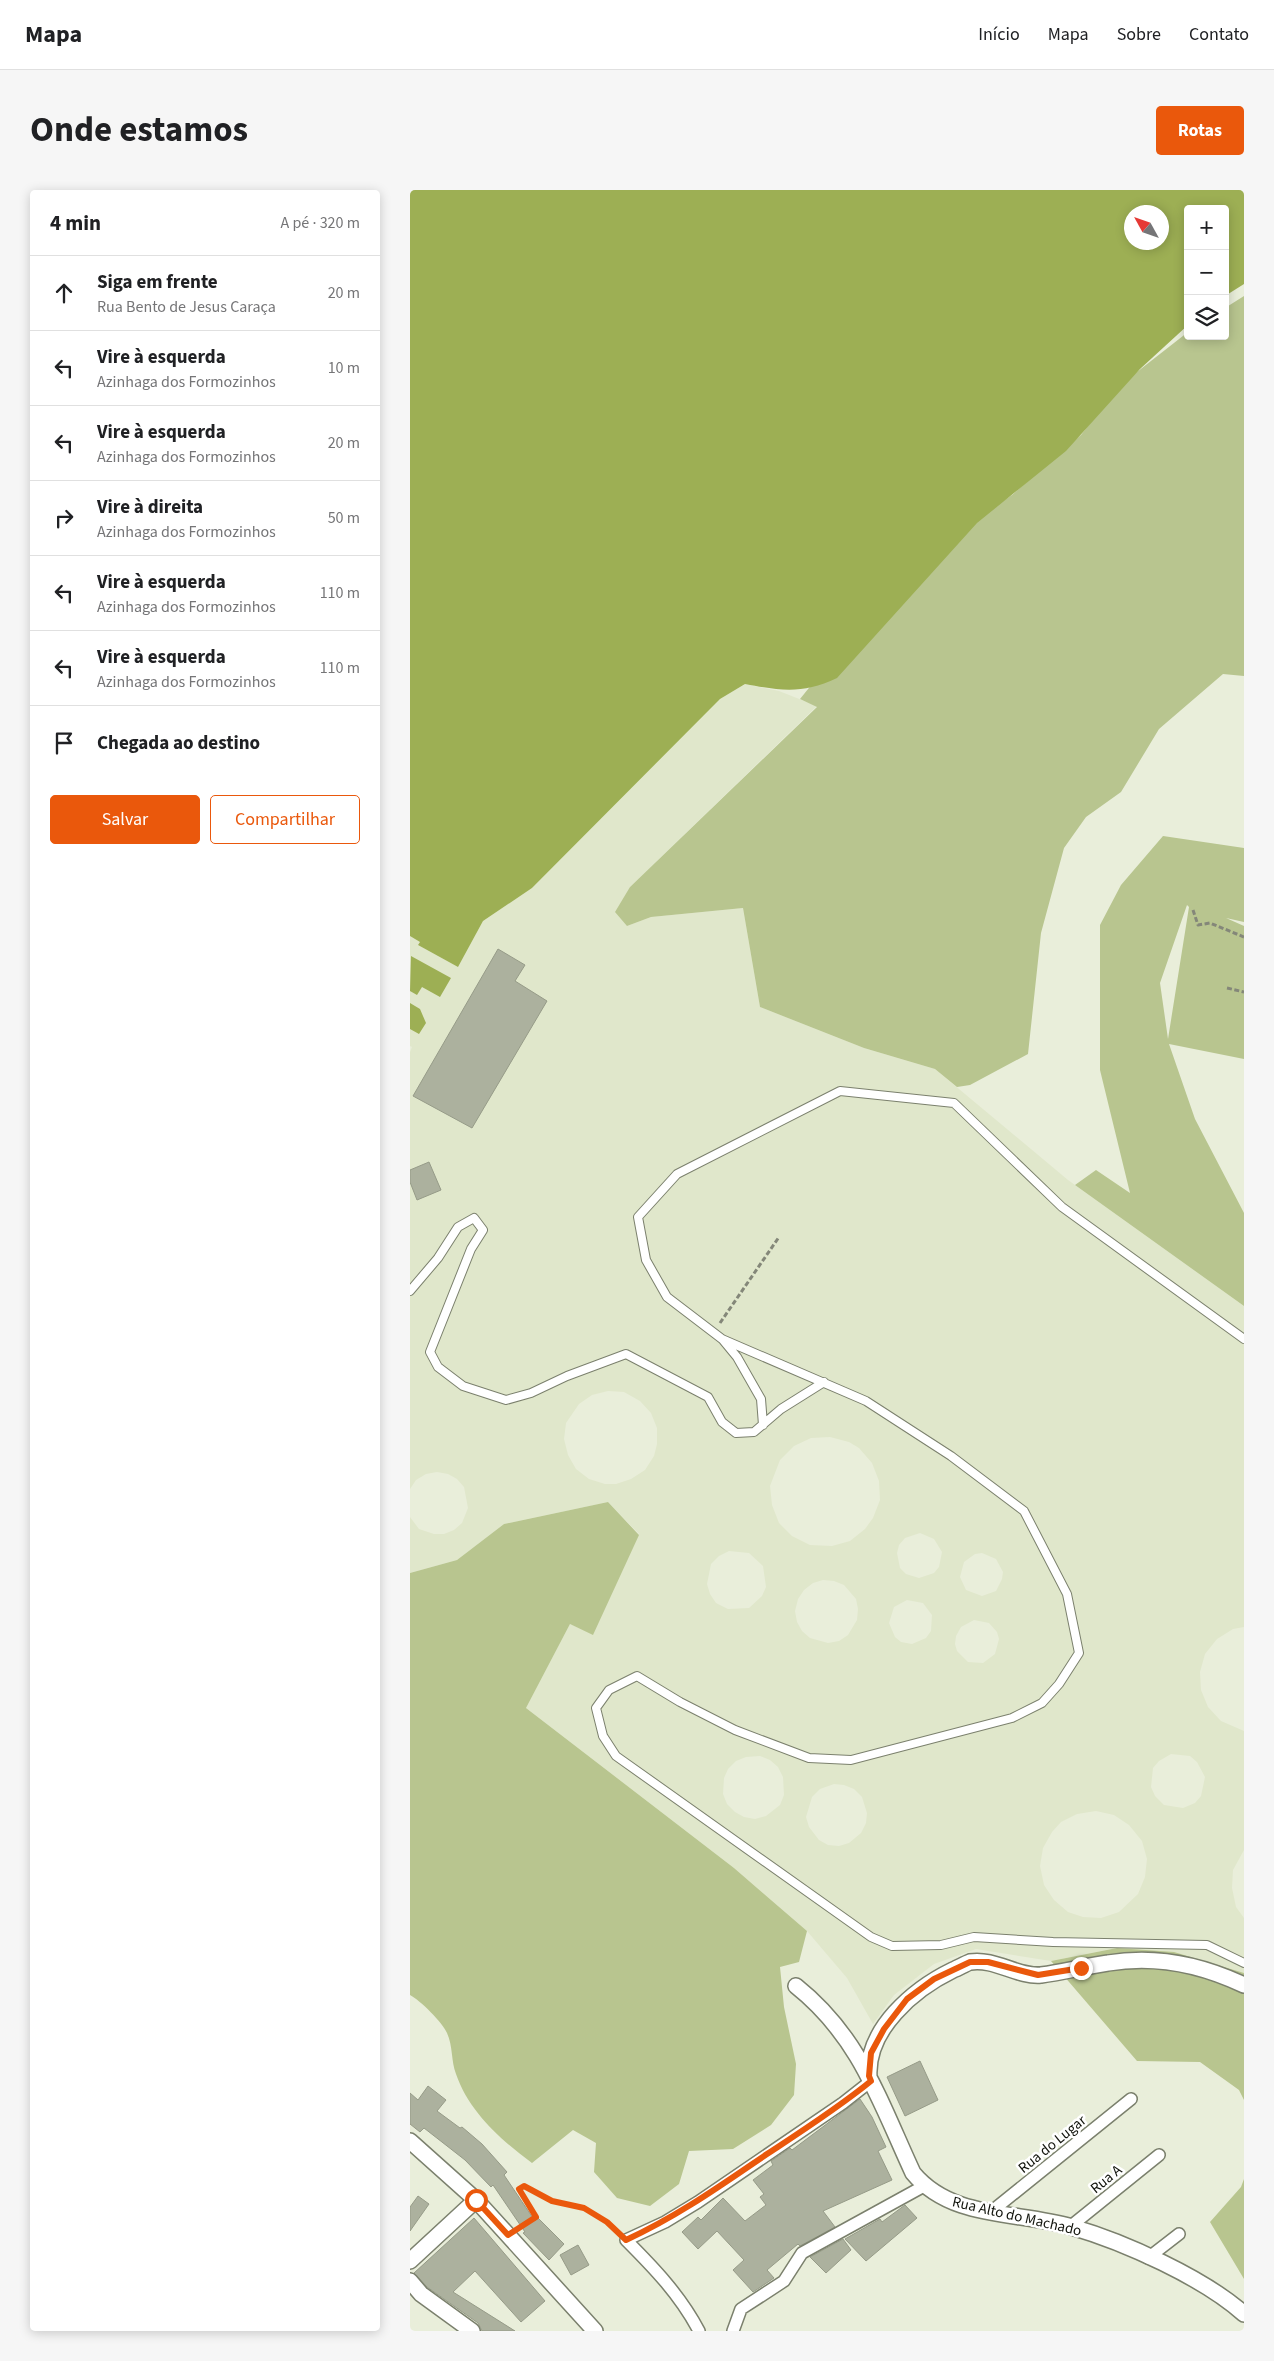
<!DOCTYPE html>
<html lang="pt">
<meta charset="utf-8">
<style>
:root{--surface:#fff;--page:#f6f6f6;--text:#202124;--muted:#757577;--line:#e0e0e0;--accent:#ea580c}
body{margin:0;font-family:"Source Sans 3",sans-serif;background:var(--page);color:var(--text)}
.controls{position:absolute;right:15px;top:15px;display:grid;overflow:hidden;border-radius:5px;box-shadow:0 2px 12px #0003}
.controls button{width:45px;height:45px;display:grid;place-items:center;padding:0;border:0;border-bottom:1px solid var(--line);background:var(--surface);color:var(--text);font:25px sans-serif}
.compass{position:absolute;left:714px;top:15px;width:45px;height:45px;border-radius:50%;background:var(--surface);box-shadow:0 2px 12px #0003;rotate:310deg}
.stop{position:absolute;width:15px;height:15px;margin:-11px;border:4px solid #ea580c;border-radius:50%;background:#fff}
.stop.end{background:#ea580c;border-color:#fff;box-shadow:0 1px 5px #0008}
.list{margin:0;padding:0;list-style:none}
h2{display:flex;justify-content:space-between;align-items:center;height:65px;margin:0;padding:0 20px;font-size:21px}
h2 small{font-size:16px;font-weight:400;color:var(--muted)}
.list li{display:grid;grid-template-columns:32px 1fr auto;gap:15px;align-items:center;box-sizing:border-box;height:75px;padding:0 20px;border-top:1px solid var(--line)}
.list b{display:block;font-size:19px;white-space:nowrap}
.list p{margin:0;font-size:16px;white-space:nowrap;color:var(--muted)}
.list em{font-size:16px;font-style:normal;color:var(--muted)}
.actions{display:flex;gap:10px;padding:15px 20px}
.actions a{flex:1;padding:11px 0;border:1px solid var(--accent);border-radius:5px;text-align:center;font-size:18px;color:var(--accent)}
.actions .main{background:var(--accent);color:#fff}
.icon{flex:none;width:28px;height:28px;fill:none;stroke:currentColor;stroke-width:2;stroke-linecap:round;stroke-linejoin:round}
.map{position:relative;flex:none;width:834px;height:2141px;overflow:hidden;border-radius:5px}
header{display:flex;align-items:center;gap:30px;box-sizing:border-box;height:70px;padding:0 25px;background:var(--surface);border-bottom:1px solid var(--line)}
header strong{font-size:24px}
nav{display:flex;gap:28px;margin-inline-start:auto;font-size:18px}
.intro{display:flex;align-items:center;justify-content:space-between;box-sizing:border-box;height:120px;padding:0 30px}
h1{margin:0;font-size:35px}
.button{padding:12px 22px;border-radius:5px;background:var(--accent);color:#fff;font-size:18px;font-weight:700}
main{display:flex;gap:30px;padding:0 30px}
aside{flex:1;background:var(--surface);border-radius:5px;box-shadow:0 2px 12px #0003}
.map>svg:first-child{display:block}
.built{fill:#e0e7cb;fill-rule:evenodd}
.green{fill:#b8c58f;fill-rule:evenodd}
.water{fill:#9daf54;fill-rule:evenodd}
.building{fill:#acb19e;stroke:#969b88}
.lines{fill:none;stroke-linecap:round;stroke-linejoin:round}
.service-casing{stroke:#7b806d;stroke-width:10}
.pedestrian-casing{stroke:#7b806d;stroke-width:14}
.minor-casing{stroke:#7b806d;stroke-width:18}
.path{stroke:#848779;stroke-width:3;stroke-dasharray:5 2.5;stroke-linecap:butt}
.service{stroke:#fff;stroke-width:8}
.pedestrian{stroke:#fff;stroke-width:11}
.minor{stroke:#fff;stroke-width:15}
.route{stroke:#ea580c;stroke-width:6}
.labels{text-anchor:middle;stroke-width:5;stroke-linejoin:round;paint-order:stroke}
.street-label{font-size:15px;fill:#11130c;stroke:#fff}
</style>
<header>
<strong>Mapa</strong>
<nav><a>Início</a><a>Mapa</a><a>Sobre</a><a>Contato</a></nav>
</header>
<div class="intro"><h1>Onde estamos</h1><a class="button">Rotas</a></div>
<main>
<aside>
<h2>4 min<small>A pé · 320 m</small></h2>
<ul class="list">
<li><svg class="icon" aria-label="ahead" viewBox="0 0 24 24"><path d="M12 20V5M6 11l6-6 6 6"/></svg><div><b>Siga em frente</b><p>Rua Bento de Jesus Caraça</p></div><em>20 m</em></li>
<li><svg class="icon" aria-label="left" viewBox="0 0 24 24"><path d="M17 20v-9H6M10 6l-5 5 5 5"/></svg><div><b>Vire à esquerda</b><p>Azinhaga dos Formozinhos</p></div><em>10 m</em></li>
<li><svg class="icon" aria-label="left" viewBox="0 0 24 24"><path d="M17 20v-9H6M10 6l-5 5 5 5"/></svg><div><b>Vire à esquerda</b><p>Azinhaga dos Formozinhos</p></div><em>20 m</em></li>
<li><svg class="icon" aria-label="right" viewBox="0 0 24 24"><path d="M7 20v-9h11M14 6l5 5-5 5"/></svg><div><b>Vire à direita</b><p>Azinhaga dos Formozinhos</p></div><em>50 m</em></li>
<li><svg class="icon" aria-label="left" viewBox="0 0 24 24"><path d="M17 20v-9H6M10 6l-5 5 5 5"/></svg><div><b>Vire à esquerda</b><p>Azinhaga dos Formozinhos</p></div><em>110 m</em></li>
<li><svg class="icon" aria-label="left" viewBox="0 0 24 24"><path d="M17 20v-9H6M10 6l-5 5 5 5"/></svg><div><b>Vire à esquerda</b><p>Azinhaga dos Formozinhos</p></div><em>110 m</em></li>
<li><svg class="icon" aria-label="arrive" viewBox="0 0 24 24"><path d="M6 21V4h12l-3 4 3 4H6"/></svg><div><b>Chegada ao destino</b></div></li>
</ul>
<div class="actions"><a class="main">Salvar</a><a>Compartilhar</a></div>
</aside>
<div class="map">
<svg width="834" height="2141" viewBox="0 0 834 2141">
<rect width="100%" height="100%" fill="#e9eeda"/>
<path class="built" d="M335 494 369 501 407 516 220 697 217 736 241 727 333 718 350 817 454 858 525 879 658 990 834 1116V1437L823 1439 807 1449 795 1464 790 1482 791 1500 798 1517 811 1531 834 1541V1660L823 1680 822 1698 826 1717 834 1728V1783L707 1758 641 1771 566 1759 524 1774 484 1805 463 1834 437 1788 397 1741 324 1678 116 1518 160 1434 183 1444 229 1344 198 1312 94 1334 47 1370 0 1383V1327L9 1339 24 1344H34L44 1340 52 1333 58 1318 54 1297 47 1289 38 1284 27 1282 16 1284 6 1290 0 1299V862L2 857 0 856V746L10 752 8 755 48 777 73 731 122 698 310 509ZM198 1201 214 1202 230 1211 241 1223 247 1238V1254L244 1266 235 1280 221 1289 206 1294H195L179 1289 166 1279 158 1265 154 1249 156 1233 169 1214 182 1205ZM420 1247 439 1252 449 1258 462 1273 469 1291 470 1310 463 1328 455 1339 440 1351 422 1356 400 1355 382 1346 369 1333 362 1315 360 1296 370 1270 384 1256 401 1248ZM510 1343 524 1349 532 1362 529 1377 524 1383 509 1388 496 1384 490 1378 487 1363 489 1355 495 1348ZM319 1361 339 1363 353 1376 356 1397 352 1406 339 1418 318 1419 306 1413 300 1404 297 1394 301 1374 309 1366ZM572 1363 586 1369 593 1382 592 1389 586 1401 572 1406 556 1400 550 1387 554 1372 565 1364ZM413 1390 424 1391 434 1395 446 1409 448 1419 447 1430 438 1445 429 1451 418 1453 400 1448 392 1441 387 1432 385 1421 388 1409 394 1400 403 1393ZM497 1410 513 1413 522 1425 521 1441 516 1448 502 1454 491 1452 485 1447 479 1433 484 1417ZM564 1430 579 1433 587 1442 589 1449 585 1464 573 1473 558 1472 547 1461 545 1454 546 1446 551 1437ZM761 1564 780 1566 787 1572 795 1587 791 1606 785 1613 773 1618 754 1615 745 1606 741 1597 743 1578 749 1571ZM350 1566 360 1570 368 1577 373 1587 374 1605 370 1615 356 1626 345 1629 334 1627 325 1622 317 1614 313 1604 314 1588 318 1579 326 1571 336 1567ZM424 1594 434 1595 444 1599 452 1607 457 1623 456 1633 451 1643 439 1653 429 1656 418 1655 409 1650 399 1637 396 1627 402 1607 410 1599ZM686 1621 704 1625 719 1635 732 1651 737 1669 735 1687 728 1704 709 1722 691 1728 673 1727 658 1722 644 1710 634 1695 630 1676 633 1658 642 1642 651 1632 667 1624Z"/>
<path class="green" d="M834 106V486L813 484 749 539 711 602 676 627 654 658 631 743 618 864 560 895 547 897 525 879 454 858 350 817 333 718 241 727 217 736 205 722 220 697 407 517 390 509 432 457 577 322 602 305 671 245 709 196 778 142V146H815V118Z
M753 646 834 658V732L816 728 834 736V869L759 854 785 929 834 1023V1116L665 995 686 980 720 1003 690 880V735L711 695ZM777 715 779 717 758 849 750 793Z
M198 1312 229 1345 183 1445 160 1434 116 1518 324 1678 397 1741 389 1772 370 1777 374 1817 386 1874 384 1905 361 1935 323 1959 279 1961 269 1994 240 2016 207 2008 184 1982 186 1953 163 1940 122 1973C91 1950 59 1922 46 1884 41 1871 43 1856 37 1843 33 1833 10 1810 0 1805V1383L47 1370 94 1334Z
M707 1758 764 1762 834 1783V1910L829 1900 790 1872 727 1871 641 1771Z
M834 1989V2089L800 2032 831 1997Z"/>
<path class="water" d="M0 0H834V94L815 106V19H778V135L730 179 656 261 567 333 427 488C393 504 372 501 335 494L310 509 122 698 73 731 48 777 8 755 10 752 0 746ZM752 22V52H722V22Z
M1 766 41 788 30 807 12 797 7 805 0 801Z
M0 813 10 819 16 833 9 844 0 839Z"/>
<path class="building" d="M88 759 115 775 105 791 137 811 62 938 3 906Z
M19 972 31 1000 7 1010 0 992V980Z
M510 1871 528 1910 495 1926 477 1887Z
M18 1896 36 1910 27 1921 50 1938 52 1937 72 1954 97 1982 94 1985 125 2031 128 2028 154 2054 139 2070 113 2043 115 2042 83 1995 81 1997 55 1970 14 1938 10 1942 0 1934V1903L8 1910Z
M450 1909 462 1927 476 1957 468 1961 482 1990 413 2021 425 2037 390 2056 388 2054 357 2080 364 2088 343 2102 323 2080 334 2070 307 2041 288 2059 272 2042 288 2027 291 2030 313 2008 335 2031 356 2015 350 2007 354 2004 343 1990 363 1975 361 1971 380 1958 382 1960Z
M8 2006 19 2014 0 2041V2017Z
M495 2015 507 2028 456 2071 435 2049 470 2029 472 2032Z
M64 2028 135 2111 111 2132 65 2081 43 2102 105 2141H72L68 2133 17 2097 4 2083Z
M433 2049 441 2060 416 2083 400 2067Z
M168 2055 179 2075 161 2085 150 2065Z"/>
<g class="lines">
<defs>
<path id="service" d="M0 1101 28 1068 48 1037 64 1028 73 1040 61 1059 20 1162 28 1177 53 1196 96 1210 121 1203 157 1186 216 1164 298 1207 312 1232 326 1243 344 1242 371 1219 414 1192
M834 1149 652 1017 544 913 430 901 267 984 228 1027 236 1070 257 1107 312 1149 456 1211 541 1266 614 1321 657 1404 669 1463 649 1494 632 1513 602 1528 441 1570 399 1568 325 1540 270 1512 227 1486 199 1500 186 1518 193 1546 206 1566 461 1747 482 1756 531 1755 564 1747 643 1752 797 1755 834 1773
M313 1150 327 1167 351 1209 353 1235"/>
<path id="pedestrian" d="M582 2021 721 1909
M661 2036 749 1965
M738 2068 769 2044
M289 2141C270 2105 244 2078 216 2050L255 2032 288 2012 433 1913 461 1891
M323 2141 331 2119 374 2091 392 2063 514 1996"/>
<path id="minor" d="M386 1796C450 1847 470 1912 503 1983 542 2030 608 2021 662 2037 714 2052 794 2088 834 2124
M459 1887C456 1839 504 1799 543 1780 548 1778 555 1774 560 1772 585 1768 607 1787 631 1785 654 1782 676 1776 698 1773 745 1765 792 1775 834 1795
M0 1951 66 2010 185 2141
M0 2071 66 2010
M0 2091 11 2104 62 2141"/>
</defs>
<use href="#service" class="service-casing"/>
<use href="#pedestrian" class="pedestrian-casing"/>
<use href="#minor" class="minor-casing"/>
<path class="path" d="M783 720 788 735 800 733 834 747
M817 798 834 802
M310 1133 369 1047
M111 2037 126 2027 109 1999 114 1996 142 2011 174 2018 197 2032 206 2041"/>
<use href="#service" class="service"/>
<use href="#pedestrian" class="pedestrian"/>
<use href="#minor" class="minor"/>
</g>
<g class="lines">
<path class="route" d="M66 2010 98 2045 126 2027 109 1999 114 1996 142 2011 174 2018 197 2032 216 2050C268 2026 310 1996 357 1964 392 1941 428 1918 461 1891L459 1886 461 1863 474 1839 497 1809 524 1789 560 1772H578L628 1785 671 1778"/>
</g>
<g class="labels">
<g class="street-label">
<text transform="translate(642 1954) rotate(-39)" y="5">Rua do Lugar</text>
<text transform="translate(696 1989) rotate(-39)" y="5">Rua A</text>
<text transform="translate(607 2026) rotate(13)" y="5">Rua Alto do Machado</text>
</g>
</g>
</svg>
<div class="controls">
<button>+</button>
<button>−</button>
<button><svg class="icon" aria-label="layers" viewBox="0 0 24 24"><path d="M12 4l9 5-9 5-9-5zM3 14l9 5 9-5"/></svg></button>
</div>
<svg class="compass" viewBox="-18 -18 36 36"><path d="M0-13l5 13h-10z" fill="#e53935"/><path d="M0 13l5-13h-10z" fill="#757577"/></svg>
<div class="stop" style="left:66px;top:2010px"></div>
<div class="stop end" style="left:671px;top:1778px"></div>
</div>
</main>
